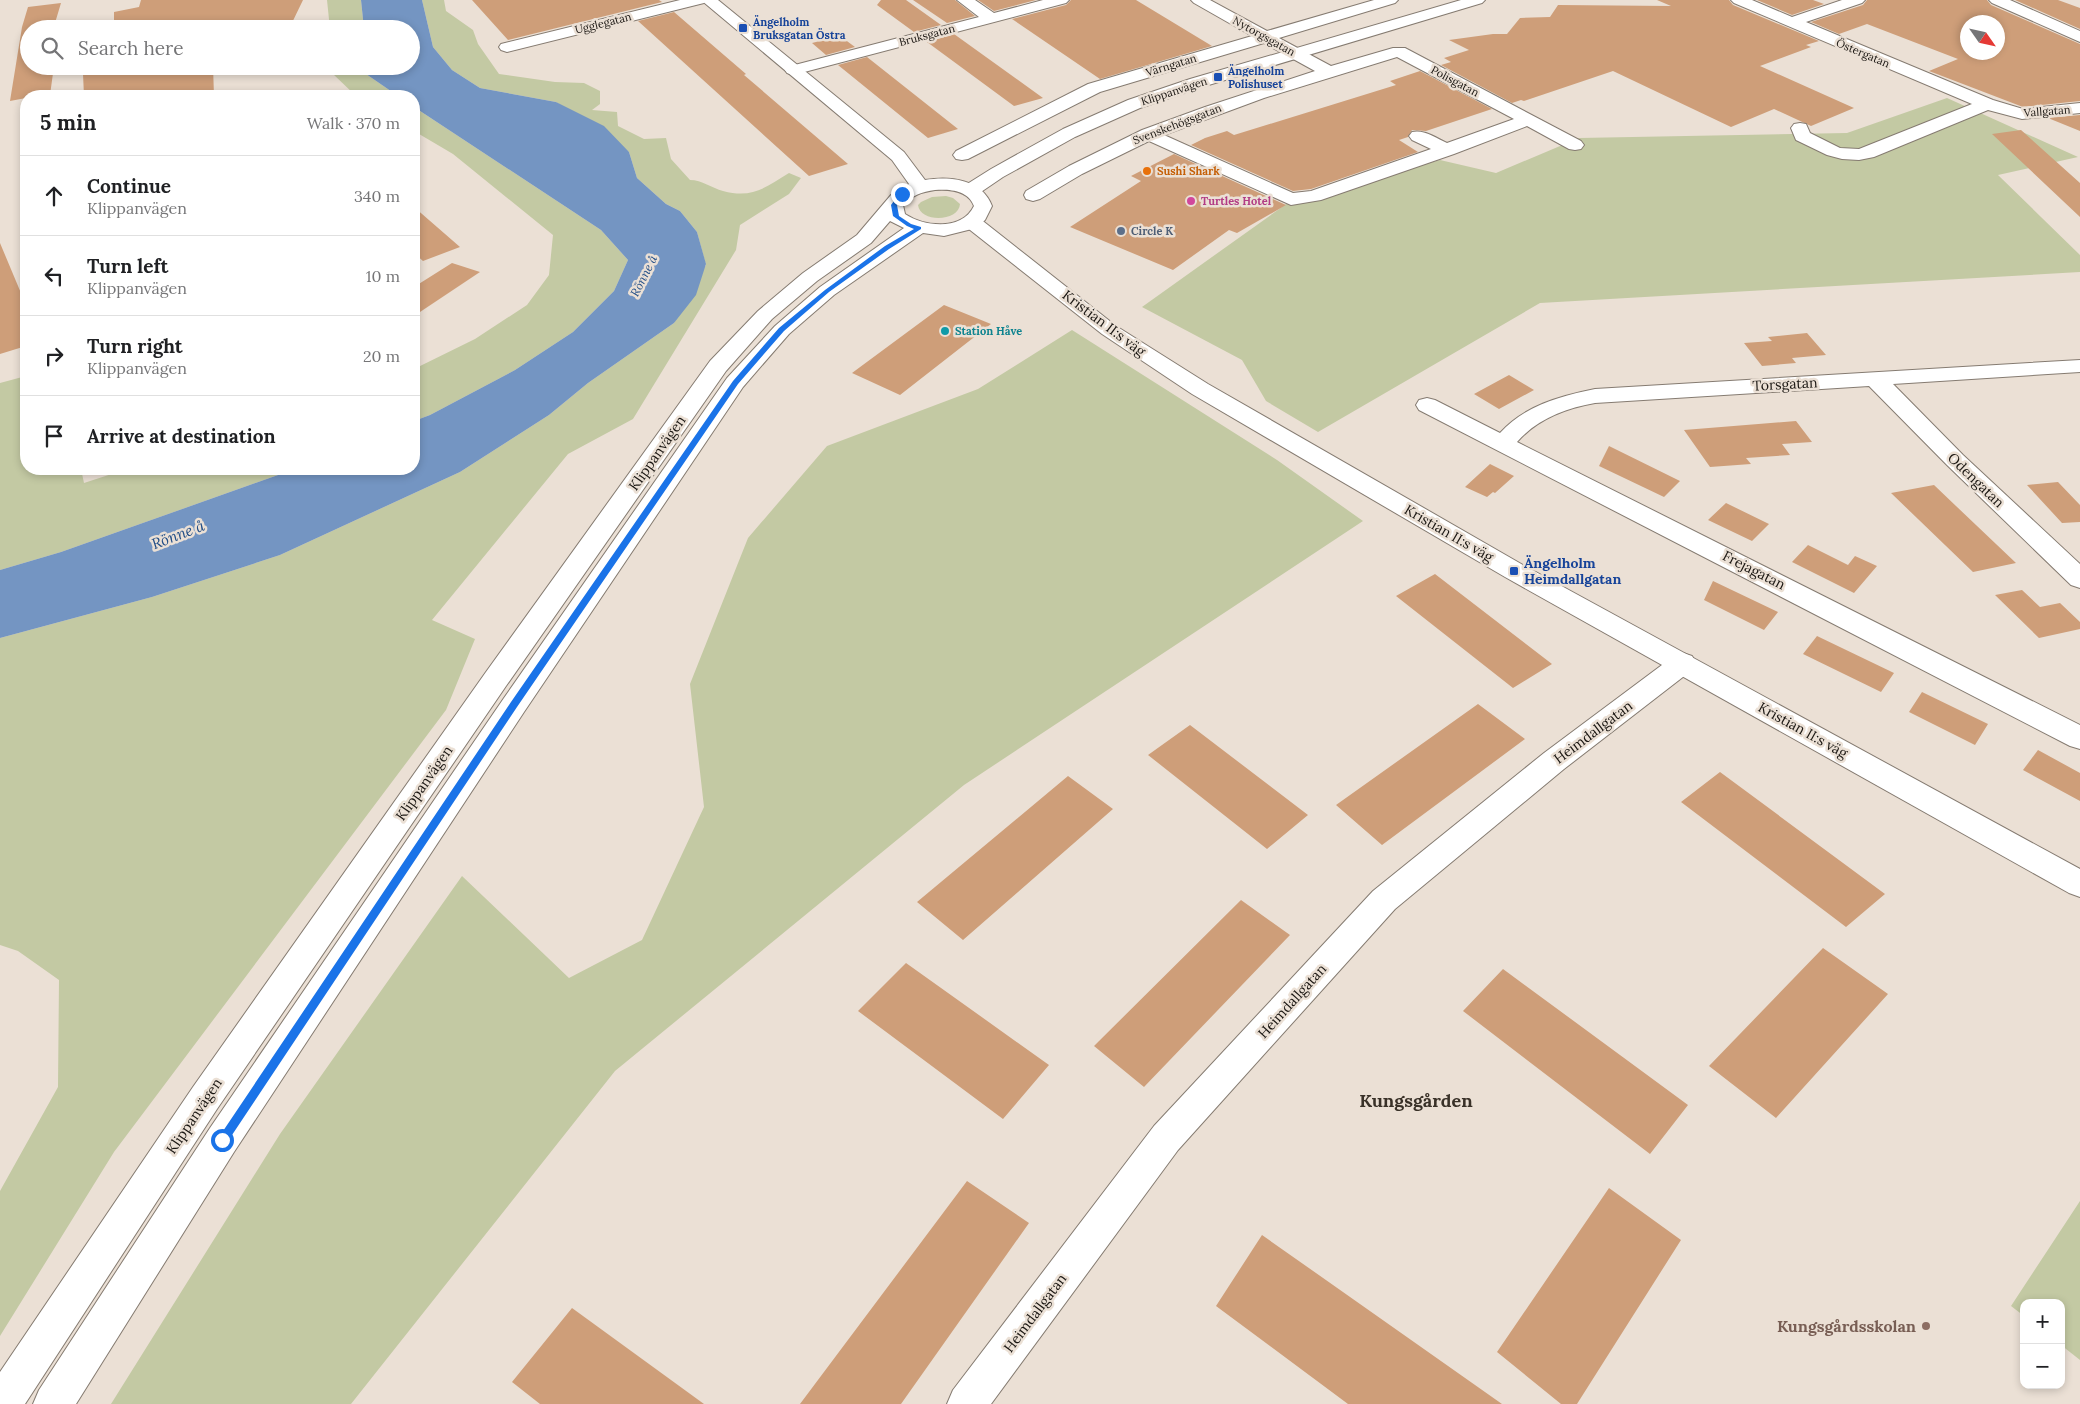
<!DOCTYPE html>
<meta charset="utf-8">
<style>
:root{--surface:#fff;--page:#f2f2f2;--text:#202124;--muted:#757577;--line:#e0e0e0}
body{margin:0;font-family:Lora,serif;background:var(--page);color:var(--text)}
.controls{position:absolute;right:15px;bottom:15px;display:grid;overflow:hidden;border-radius:10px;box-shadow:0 2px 8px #0003}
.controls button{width:45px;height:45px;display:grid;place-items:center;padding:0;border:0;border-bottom:1px solid var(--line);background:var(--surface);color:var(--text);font:25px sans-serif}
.compass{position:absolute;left:1960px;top:15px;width:45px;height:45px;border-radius:50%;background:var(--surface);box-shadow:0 2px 8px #0003;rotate:124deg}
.stop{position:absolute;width:15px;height:15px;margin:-11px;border:4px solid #1a73e8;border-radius:50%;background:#fff}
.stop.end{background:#1a73e8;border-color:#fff;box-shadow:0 1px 5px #0008}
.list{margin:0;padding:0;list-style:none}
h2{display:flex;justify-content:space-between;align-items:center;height:65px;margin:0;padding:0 20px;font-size:21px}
h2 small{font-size:16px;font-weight:400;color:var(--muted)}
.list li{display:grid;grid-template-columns:32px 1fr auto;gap:15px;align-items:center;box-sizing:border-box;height:80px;padding:0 20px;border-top:1px solid var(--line)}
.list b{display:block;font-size:19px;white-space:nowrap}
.list p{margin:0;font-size:16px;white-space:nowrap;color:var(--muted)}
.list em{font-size:16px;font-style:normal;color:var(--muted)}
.icon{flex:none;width:28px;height:28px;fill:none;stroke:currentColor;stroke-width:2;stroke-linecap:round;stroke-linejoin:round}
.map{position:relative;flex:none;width:2080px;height:1404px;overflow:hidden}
.search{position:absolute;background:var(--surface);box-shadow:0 2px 8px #0003;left:20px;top:20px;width:400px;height:55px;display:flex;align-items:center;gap:12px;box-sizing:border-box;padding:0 18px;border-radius:28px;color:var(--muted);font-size:19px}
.panel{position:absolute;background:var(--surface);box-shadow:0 2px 8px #0003;left:20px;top:90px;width:400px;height:385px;border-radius:20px}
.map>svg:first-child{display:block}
.green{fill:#c3c9a3}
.water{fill:#7495c2}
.building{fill:#ce9e79;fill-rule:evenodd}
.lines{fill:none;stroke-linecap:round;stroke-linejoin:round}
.minor-casing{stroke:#857b71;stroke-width:2}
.tertiary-casing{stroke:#857b71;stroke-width:2}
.secondary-casing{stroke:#857b71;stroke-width:2}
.minor{fill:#fff;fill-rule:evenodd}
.tertiary{fill:#fff;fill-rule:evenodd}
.secondary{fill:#fff;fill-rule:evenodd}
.route{fill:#1a73e8}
.transit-dot{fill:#1a4fb4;stroke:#ebe0d5;stroke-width:2}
.food-dot{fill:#e8710a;stroke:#ebe0d5;stroke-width:2}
.hotel-dot{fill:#d1479c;stroke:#ebe0d5;stroke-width:2}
.service-dot{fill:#5c6f8a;stroke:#ebe0d5;stroke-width:2}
.culture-dot{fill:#0f9aa8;stroke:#ebe0d5;stroke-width:2}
.education-dot{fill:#8d6e63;stroke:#ebe0d5;stroke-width:2}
.labels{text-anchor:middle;stroke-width:5;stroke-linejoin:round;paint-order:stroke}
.far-transit-label{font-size:11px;font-weight:bold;fill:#164399;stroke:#ebe0d5;text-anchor:start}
.far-street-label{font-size:11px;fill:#191511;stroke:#ebe0d5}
.far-food-label{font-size:11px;font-weight:bold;fill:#c56008;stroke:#ebe0d5;text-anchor:start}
.far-hotel-label{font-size:11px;font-weight:bold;fill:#b23c85;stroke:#ebe0d5;text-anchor:start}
.far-service-label{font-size:11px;font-weight:bold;fill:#4e5e75;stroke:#ebe0d5;text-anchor:start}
.far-culture-label{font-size:11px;font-weight:bold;fill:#0d838f;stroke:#ebe0d5;text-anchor:start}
.far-water-label{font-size:12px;font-style:italic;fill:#224e87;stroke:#ebe0d5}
.street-label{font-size:14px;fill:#191511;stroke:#ebe0d5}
.transit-label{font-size:14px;font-weight:bold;fill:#164399;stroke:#ebe0d5;text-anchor:start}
.water-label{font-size:15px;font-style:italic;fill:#224e87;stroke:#ebe0d5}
.near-education-label{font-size:16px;font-weight:bold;fill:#785e54;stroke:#ebe0d5;text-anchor:end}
.near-neighbourhood-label{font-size:18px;font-weight:bold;fill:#393128;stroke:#ebe0d5}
</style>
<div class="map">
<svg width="2080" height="1404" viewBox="0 0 2080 1404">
<rect width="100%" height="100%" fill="#ebe0d5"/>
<path class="green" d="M327 0H361L364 29H330Z
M422 0H444L446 11 473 30 478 44 499 74 555 82 584 83 600 91V104L592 110 617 112 618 126 644 139 666 138 671 159 690 180C702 180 712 188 723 191 753 199 766 187 789 173L801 178 789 194 740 225 736 250 633 419 568 454 432 620 475 639 446 710 114 1152 0 1336V1191L58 1087 59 980 18 951 0 945V638L152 597 280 555 460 472 549 415 588 383 674 323 706 265 697 232 680 211 666 204 637 178 629 152 556 102 480 88 452 70 433 47Z
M332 66H363L366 74 398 96H356L333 74Z
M1947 98 2078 157 1998 175 2080 255V272L1540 303 1318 432 1266 401 1242 360 1142 307 1289 202 1440 160 1496 173 1579 138 1847 133Z
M414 107 601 230 628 260 614 291 573 332 515 370 430 415 414 421V369L475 339 527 305 549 275 553 235 453 154 414 131Z
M946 196 953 198 960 204C959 222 920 223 918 205L921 202 932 197Z
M1072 330 1277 460 1363 521 964 785 615 1071 351 1404H111L280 1134 462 876 569 978 642 940 704 807 690 684 748 538 827 446 978 389Z
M26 376V469H81L84 483 127 469H295L61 552 0 570V383Z
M2080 1201V1360L2061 1345V1303H2024V1316L2011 1306Z"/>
<path class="water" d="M361 0H422L433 47 452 70 480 88 556 102 604 126 629 152 637 178 666 204 680 211 697 232 706 264 696 295 674 323 588 383 549 415 460 472 280 555 152 597 0 638V570L61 552 295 469H414V421L430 415 515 370 573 332 614 291 628 260 601 230 414 107V96H398L366 74 363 66H411V29H364Z"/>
<path class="building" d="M141 0H303L289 29H114V12L139 7Z
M472 0H659L662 2 508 40Z
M881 0H906L941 25 914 32 877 5Z
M913 0H955L975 16 947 23Z
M978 0H1036L994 11Z
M1071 0H1136L1212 46 1100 79 1012 19 1066 5Z
M1657 0H1729L1733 5 1819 41 1806 45 1811 47 1760 66 1854 108 1811 126 1774 109 1731 127 1613 71 1524 101 1521 100 1512 103 1441 65 1451 62 1444 58 1469 50 1449 40 1493 34H1507L1520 18 1550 17 1558 5 1671 6Z
M1757 0H1813L1824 4 1792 15Z
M1867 0H1987L1991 5 2080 44V101L2023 107 1929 71 1958 59 1867 24 1839 34 1811 22 1863 5ZM1968 22H1998V52H1968Z
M2015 0H2058L2080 8V29Z
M61 3 55 23 59 22 58 29H29V66H54L50 95 26 96V98L10 101 22 27 28 7Z
M674 12 746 74 744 75 848 164 809 176 638 21Z
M954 34 1043 98 1014 106 927 42Z
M840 36 855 47 826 55 812 43Z
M867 57 958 129 928 138 838 65Z
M113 66H213L214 96H84L83 74Z
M1420 71 1492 109 1426 131 1412 130 1408 137 1399 140 1418 152 1311 189 1293 191 1191 145 1205 138 1227 131 1234 135 1396 85 1390 81Z
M2080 115V131L2048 118Z
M2021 130 2080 183V217L1992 134Z
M1174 154 1286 205 1237 233 1229 230 1173 270 1070 227 1141 181 1131 176Z
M414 207 460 247 423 261 414 253Z
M0 243 26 305V346L0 354Z
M452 263 480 272 414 316V287Z
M944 305 991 324 900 395 852 373Z
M1807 333 1826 355 1792 358 1796 363 1762 366 1744 343 1772 341 1768 337Z
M1509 375 1534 390 1499 409 1474 394Z
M1796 421 1812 442 1782 444 1790 455 1746 458 1751 464 1710 467 1684 430Z
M1609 446 1680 481 1664 497 1599 466Z
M1490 464 1514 476 1495 493 1493 492 1487 497 1465 487Z
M2058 482 2080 505V522L2062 523 2027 485Z
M1934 485 1956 506 2016 563 1973 572 1891 493Z
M1726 503 1769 524 1752 541 1708 520Z
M1808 545 1848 565 1855 556 1877 566 1854 593 1792 562Z
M1435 574 1552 664 1513 688 1396 596Z
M1713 581 1778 612 1764 630 1704 600Z
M2022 590 2040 607 2060 603 2080 622V629L2039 638 1995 595Z
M1817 636 1894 673 1881 692 1803 654Z
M1922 692 1988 724 1975 745 1909 712Z
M1478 704 1525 739 1382 845 1336 805Z
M1190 725 1308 815 1267 849 1148 755Z
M2038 750 2080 773V801L2023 770Z
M1720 772 1885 894 1846 927 1681 802Z
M1068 776 1113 809 963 940 917 902Z
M1241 900 1290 935 1144 1087 1094 1046Z
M1823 948 1888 994 1776 1118 1709 1066Z
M906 963 1049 1065 1003 1119 858 1011Z
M1503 969 1688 1105 1650 1154 1463 1011Z
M967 1181 1029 1223 901 1404H800Z
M1609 1188 1681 1240 1577 1404H1561L1497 1352Z
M1262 1235 1502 1404H1348L1216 1306Z
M572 1308 704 1404H540L512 1382Z"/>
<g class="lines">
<defs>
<path id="minor" d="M680 0H707L704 3 507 52 501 50 499 47 501 44Z
M957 0H975L994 13 1043 0H1069L1066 3 793 75 787 73 785 70 787 67 979 17Z
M1191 0H1210L1267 31 1374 0H1398L1395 3 1279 38 1331 66 1393 48H1405L1581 141 1584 145 1581 149 1575 150 1569 149 1527 126 1454 154 1321 200 1291 205 1149 141 1082 174 1040 199 1033 201 1026 199 1024 195 1026 191 1069 166 1142 130 1205 107 1315 71 1264 43 1100 92 968 159 962 160 956 159 953 155 956 151 1088 84 1252 36 1194 3ZM1397 57 1514 119 1447 143C1436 138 1424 129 1412 132L1409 136 1412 140 1431 149 1311 191 1293 193 1164 135 1264 98Z
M1731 0H1752L1792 17 1842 0H1865L1862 3 1806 22 1993 100 2023 109 2080 103V113L2022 119 1988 110 1874 157 1859 160 1842 159 1827 155 1796 140 1791 128 1794 124 1800 123 1806 124 1810 133 1840 148 1859 149 1972 104 1734 3Z
M2080 360V372L1893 384 1963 455 2080 564V588L2071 585 1947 465 1869 386 1595 403C1566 408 1537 419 1517 442L2080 725V749L2070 746 1419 410 1416 405 1419 400 1427 398 1435 400 1500 433C1524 406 1560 396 1595 389Z
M1683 653 1692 656 1696 663 1692 670 1564 769 1395 909 1178 1150 991 1404H947L953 1390 1154 1126 1373 891 1544 753 1674 656Z"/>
<path id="tertiary" d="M1461 0H1485L1482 3 1202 87 1140 108 1075 137 1003 177 978 194 971 196 964 194 962 190 964 186 991 169 1063 129 1128 100 1190 79Z
M1989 0H2010L2080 31V42L1992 3Z
M972 216 979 218 1116 326 1208 384 1523 565 2080 869V897L2069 893 1505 577 1192 394 1102 334 965 226 962 222 965 218Z"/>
<path id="secondary" d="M701 0H718L904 152 925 180C950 176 982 179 992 206L985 220 976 228 944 236 923 233 834 295 789 334 743 387 524 712 234 1152 76 1404H33L39 1390 210 1128 504 698 727 378 775 326 820 287 904 228 890 221 871 243 817 281 772 319 726 371 506 686 217 1109 25 1404H0V1372L193 1087 486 672 710 361 758 311 803 273 857 235 891 195 909 184 892 160ZM935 190C949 189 968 190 974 206 962 231 925 227 905 214L903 205C912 195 922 192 935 190Z"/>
</defs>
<use href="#minor" class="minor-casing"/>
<use href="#tertiary" class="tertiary-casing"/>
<use href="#secondary" class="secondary-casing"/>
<use href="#minor" class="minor"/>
<use href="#tertiary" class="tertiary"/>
<use href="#secondary" class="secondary"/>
</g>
<path class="route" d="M900 193 905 194 897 205 899 216 911 224 921 227V229L889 249 829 292 784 331 738 384 517 707 226 1144H219L217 1140 219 1137 511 702 733 381 779 328 825 290 885 246 914 229 907 226 893 216 891 205Z"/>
<g class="transit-dot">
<rect x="738" y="23" width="10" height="10" rx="2.5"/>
<rect x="1213" y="72" width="10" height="10" rx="2.5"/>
<rect x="1509" y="566" width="10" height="10" rx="2.5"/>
</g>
<circle class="food-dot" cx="1147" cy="171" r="5"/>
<circle class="hotel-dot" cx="1191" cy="201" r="5"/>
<circle class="service-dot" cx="1121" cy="231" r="5"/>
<circle class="culture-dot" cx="945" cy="331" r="5"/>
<circle class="education-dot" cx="1926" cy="1326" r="5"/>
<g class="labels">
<g class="far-transit-label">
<text x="753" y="26">Ängelholm<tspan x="753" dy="13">Bruksgatan Östra</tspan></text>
<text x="1228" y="75">Ängelholm<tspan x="1228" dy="13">Polishuset</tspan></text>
</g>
<g class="far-street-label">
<text transform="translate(603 23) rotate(-14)" y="4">Ugglegatan</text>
<text transform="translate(927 35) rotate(-15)" y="4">Bruksgatan</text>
<text transform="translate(1264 36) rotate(29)" y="4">Nytorgsgatan</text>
<text transform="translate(1863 53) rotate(23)" y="4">Östergatan</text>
<text transform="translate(1171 65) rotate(-17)" y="4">Värngatan</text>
<text transform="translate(1455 81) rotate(28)" y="4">Polisgatan</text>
<text transform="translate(1174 91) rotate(-18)" y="4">Klippanvägen</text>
<text transform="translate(2047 111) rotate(-4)" y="4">Vallgatan</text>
<text transform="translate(1177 124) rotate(-21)" y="4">Svenskehögsgatan</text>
</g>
<g class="far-food-label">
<text x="1157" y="175">Sushi Shark</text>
</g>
<g class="far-hotel-label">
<text x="1201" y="205">Turtles Hotel</text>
</g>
<g class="far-service-label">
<text x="1131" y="235">Circle K</text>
</g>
<g class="far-culture-label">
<text x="955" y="335">Station Håve</text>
</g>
<g class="far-water-label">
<text transform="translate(644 276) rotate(-63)" y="4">Rönne å</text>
</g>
<g class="street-label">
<text transform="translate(1104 323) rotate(37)" y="5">Kristian II:s väg</text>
<text transform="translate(1785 384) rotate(-3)" y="5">Torsgatan</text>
<text transform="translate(657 453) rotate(-55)" y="5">Klippanvägen</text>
<text transform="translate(1976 480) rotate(44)" y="5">Odengatan</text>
<text transform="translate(1449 533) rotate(30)" y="5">Kristian II:s väg</text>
<text transform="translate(1754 570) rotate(27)" y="5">Frejagatan</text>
<text transform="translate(1803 730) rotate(29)" y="5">Kristian II:s väg</text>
<text transform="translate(1593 732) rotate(-37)" y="5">Heimdallgatan</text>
<text transform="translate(424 783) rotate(-55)" y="5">Klippanvägen</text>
<text transform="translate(1292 1001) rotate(-48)" y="5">Heimdallgatan</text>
<text transform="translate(194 1116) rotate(-56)" y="5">Klippanvägen</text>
<text transform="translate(1035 1313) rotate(-53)" y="5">Heimdallgatan</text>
</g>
<g class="transit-label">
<text x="1524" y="568">Ängelholm<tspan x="1524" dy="16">Heimdallgatan</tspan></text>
</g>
<g class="water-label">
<text transform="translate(178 535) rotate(-21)" y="5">Rönne å</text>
</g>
<g class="near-education-label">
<text x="1916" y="1332">Kungsgårdsskolan</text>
</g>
<g class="near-neighbourhood-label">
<text x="1416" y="1107">Kungsgården</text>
</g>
</g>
</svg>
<div class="controls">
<button>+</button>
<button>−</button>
</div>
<svg class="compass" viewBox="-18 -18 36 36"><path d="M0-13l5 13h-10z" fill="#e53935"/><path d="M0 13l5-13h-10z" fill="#757577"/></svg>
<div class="stop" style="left:222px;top:1140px"></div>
<div class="stop end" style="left:902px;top:194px"></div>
<div class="search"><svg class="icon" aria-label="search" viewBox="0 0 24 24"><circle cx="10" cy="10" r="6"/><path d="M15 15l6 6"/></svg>Search here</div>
<section class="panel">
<h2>5 min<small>Walk · 370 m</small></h2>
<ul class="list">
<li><svg class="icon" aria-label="ahead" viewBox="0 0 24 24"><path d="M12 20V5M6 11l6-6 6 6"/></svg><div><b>Continue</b><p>Klippanvägen</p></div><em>340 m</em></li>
<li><svg class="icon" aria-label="left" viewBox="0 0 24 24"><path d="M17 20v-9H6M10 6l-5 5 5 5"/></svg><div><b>Turn left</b><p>Klippanvägen</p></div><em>10 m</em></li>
<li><svg class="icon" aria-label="right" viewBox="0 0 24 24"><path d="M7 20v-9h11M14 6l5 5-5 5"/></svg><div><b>Turn right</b><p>Klippanvägen</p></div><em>20 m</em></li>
<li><svg class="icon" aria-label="arrive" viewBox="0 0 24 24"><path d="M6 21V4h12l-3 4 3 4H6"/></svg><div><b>Arrive at destination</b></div></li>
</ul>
</section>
</div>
